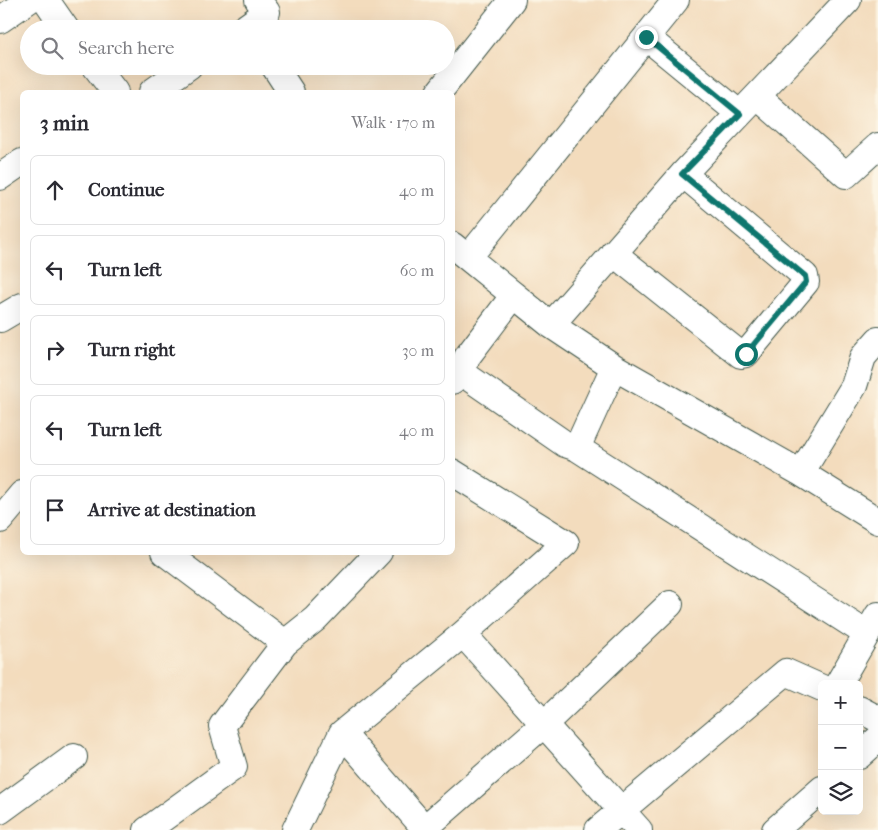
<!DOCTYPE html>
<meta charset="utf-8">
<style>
:root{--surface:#fff;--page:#f7f7f7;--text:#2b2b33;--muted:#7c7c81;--line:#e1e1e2}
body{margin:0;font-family:"IM FELL French Canon",serif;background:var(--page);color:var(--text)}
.controls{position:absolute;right:15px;bottom:15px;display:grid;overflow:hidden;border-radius:8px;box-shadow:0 5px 20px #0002}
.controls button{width:45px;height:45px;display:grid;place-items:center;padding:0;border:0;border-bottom:1px solid var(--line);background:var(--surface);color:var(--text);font:25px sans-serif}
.stop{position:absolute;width:15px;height:15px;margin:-11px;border:4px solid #0f766e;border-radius:50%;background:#fff}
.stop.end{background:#0f766e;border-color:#fff;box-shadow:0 1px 5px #0008}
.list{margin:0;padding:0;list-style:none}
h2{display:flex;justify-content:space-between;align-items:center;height:65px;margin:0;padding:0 20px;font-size:21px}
h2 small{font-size:16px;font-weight:400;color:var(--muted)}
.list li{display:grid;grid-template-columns:32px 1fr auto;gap:15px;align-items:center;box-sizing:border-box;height:70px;margin:0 10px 10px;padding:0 10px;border:1px solid var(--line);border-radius:8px}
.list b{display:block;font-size:19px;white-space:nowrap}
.list em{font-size:16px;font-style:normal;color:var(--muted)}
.icon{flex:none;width:28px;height:28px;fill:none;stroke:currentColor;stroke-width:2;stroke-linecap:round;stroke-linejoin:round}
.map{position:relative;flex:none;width:878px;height:830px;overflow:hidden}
.search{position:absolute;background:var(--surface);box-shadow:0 5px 20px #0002;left:20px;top:20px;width:435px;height:55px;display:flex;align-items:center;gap:12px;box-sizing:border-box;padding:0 18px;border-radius:28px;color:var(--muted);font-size:19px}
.panel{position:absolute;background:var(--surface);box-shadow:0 5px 20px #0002;left:20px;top:90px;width:435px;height:465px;border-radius:8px}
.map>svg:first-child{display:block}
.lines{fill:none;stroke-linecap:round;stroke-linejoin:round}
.minor-casing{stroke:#3f5549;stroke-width:28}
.minor{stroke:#fff;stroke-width:26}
.route{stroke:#0f766e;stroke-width:6}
</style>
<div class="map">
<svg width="878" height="830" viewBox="0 0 878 830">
<rect width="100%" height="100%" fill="#fcf5e5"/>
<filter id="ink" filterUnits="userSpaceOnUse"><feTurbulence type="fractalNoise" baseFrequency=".02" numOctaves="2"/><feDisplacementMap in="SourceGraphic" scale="10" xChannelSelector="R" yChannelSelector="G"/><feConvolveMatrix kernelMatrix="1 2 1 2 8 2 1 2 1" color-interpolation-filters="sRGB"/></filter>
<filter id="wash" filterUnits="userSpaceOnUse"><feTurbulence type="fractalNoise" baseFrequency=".0096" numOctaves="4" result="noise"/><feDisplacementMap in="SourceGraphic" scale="20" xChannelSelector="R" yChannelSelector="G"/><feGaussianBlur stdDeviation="1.12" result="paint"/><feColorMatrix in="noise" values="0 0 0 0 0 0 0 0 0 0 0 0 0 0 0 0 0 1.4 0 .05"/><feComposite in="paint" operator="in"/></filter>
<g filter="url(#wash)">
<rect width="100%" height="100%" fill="#f3dcbd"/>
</g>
<g filter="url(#ink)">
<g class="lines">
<defs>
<path id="minor" d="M46 0 66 29
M0 20 29 0
M243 29 267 12 258 0
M646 37 740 114
M95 66 115 92
M274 66 291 92
M152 92 189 66
M439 92 512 0
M757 96 846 175 878 146
M0 177 22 162
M452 245 551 325 614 367 801 473 878 521
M613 253 741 355 746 354 806 282 805 276 683 174
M468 258 676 0
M0 319 22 306
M551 325 683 174 848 0
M462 373 565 444 577 448 867 634
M452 381 462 373 467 357 514 295
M577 448 614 367
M801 473 854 386 863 357 878 340
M0 520 22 494
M164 552 285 643
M463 634 639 830
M838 684 878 615
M859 709 878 719
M342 733 426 830
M859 756 878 739
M0 811 74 757
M425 828 543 725 670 604
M147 830 234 767 222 726 285 643 315 619 379 552
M295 830 342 733 463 634 566 543 452 472
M598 830 786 672 822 688
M775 830 822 789"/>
</defs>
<use href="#minor" class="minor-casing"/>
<use href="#minor" class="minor"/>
</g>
</g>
<g class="lines" filter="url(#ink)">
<path class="route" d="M646 37 740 114 682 174 805 276 806 282 746 354"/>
</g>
</svg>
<div class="controls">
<button>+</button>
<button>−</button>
<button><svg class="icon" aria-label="layers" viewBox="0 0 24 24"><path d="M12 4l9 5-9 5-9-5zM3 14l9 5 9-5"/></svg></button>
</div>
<div class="stop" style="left:746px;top:354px"></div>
<div class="stop end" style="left:646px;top:37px"></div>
<div class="search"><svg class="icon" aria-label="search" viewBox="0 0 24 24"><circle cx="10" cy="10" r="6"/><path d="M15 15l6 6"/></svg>Search here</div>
<section class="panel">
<h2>3 min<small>Walk · 170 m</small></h2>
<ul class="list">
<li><svg class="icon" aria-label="ahead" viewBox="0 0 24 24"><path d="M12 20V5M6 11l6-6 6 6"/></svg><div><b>Continue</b></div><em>40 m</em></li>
<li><svg class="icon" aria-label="left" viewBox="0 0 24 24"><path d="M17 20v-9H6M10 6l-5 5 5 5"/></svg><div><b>Turn left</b></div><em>60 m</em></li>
<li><svg class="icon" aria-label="right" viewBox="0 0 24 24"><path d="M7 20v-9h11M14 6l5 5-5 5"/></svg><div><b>Turn right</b></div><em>30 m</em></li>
<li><svg class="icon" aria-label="left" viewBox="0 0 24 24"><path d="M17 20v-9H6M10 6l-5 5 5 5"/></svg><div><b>Turn left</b></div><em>40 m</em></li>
<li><svg class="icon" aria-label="arrive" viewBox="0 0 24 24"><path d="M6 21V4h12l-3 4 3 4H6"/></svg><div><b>Arrive at destination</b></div></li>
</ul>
</section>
</div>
